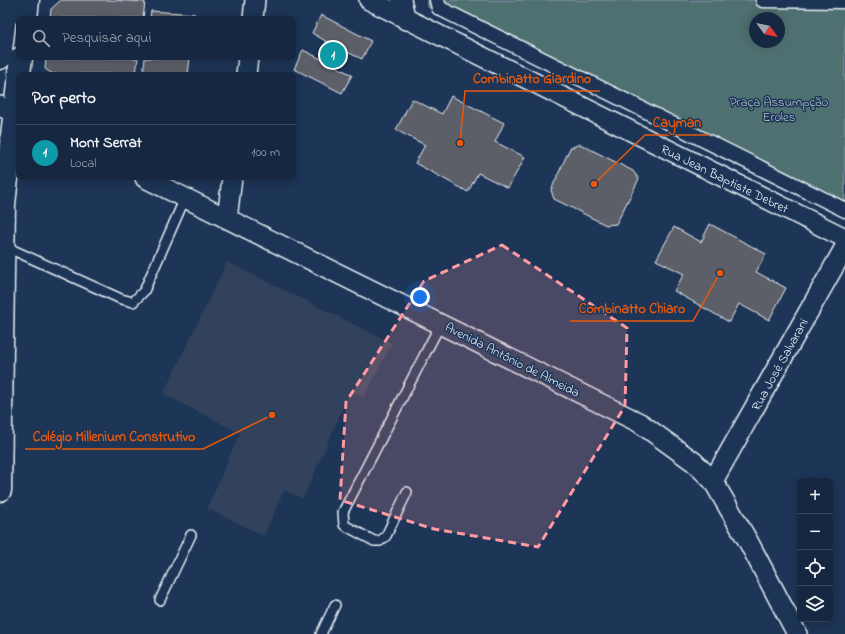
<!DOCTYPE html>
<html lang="pt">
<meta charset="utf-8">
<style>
:root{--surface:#162841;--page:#23344c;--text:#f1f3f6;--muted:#9ea6b1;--line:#35445a;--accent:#db2777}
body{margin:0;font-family:"Indie Flower",sans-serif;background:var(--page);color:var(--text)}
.controls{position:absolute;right:12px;bottom:12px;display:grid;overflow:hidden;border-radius:6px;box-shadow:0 2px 10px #0003}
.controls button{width:36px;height:36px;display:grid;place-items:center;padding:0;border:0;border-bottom:1px solid var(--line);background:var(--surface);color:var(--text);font:20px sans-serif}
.compass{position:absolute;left:749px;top:12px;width:36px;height:36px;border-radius:50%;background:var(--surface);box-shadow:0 2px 10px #0003;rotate:123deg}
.you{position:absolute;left:420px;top:297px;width:14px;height:14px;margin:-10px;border:3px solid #fff;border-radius:50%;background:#1a73e8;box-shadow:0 0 0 6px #1a73e833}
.badge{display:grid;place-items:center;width:26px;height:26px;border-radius:50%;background:var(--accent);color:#fff;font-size:13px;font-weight:700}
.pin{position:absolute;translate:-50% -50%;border:2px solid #fff;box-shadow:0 1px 4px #0006}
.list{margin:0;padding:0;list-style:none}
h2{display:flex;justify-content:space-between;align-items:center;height:52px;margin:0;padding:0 16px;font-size:17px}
h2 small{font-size:13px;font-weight:400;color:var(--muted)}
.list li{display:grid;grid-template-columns:26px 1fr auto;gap:12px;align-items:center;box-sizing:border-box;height:56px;padding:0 16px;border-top:1px solid var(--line)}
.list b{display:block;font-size:15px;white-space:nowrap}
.list p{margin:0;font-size:13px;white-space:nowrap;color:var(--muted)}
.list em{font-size:13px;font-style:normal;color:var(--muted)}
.icon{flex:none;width:22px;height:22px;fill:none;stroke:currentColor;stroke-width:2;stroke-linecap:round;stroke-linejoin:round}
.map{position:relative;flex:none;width:845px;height:634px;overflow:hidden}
.search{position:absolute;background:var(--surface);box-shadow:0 2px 10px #0003;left:16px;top:16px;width:280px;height:44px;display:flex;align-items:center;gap:10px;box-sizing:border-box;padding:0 14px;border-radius:6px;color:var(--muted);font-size:15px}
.panel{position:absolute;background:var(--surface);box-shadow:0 2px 10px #0003;left:16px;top:72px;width:280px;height:108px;border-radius:6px}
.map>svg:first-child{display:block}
.built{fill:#30425c}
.green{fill:#4f7070;stroke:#9cb0b4;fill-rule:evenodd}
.building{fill:#5d5f67;stroke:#e8f1f8}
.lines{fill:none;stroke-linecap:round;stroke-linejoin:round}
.service-casing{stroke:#e8f1f8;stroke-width:12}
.pedestrian-casing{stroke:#e8f1f8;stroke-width:17}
.minor-casing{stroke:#e8f1f8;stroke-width:22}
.primary-casing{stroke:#e8f1f8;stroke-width:25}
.service{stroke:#1d3557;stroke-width:9}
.pedestrian{stroke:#1d3557;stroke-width:14}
.minor{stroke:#1d3557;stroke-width:19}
.primary{stroke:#1d3557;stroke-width:22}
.marked{fill:#ff9aa2;fill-opacity:0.2;stroke:#ff9aa2;stroke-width:3;stroke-dasharray:8 5;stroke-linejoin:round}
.labels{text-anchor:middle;stroke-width:3;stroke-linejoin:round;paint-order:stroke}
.park-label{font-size:13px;fill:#b2c4c8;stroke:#1d3557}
.street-label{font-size:13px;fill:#e8f1f8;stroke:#1d3557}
.leader{fill:none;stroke:#e8590c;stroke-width:1.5}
.callout-dot{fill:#e8590c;stroke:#1d3557;stroke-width:1.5}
.callout-label{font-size:14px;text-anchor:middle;font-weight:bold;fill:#e8590c;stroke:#1d3557;stroke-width:3;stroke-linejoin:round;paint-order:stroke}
</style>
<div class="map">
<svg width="845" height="634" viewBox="0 0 845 634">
<rect width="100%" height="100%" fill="#1d3557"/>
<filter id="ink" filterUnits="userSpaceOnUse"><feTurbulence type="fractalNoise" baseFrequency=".025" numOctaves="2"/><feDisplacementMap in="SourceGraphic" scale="8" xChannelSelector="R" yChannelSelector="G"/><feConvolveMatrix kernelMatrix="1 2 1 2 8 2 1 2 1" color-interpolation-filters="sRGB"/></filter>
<g filter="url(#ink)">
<path class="built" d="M227 262 392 343 364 397 350 392 303 499 284 490 264 536 207 508 240 433 163 394Z"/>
<path class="green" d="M428 0H845V215L428 7ZM755 18H779V42H755Z"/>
<path class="building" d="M61 0H111L145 2 143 18H50L51 9Z
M151 11 195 14V18H150Z
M321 15 371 41 362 59 345 51 337 67 352 75 342 93 294 69 303 50 321 59 329 43 312 33Z
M46 58H138L136 74H53L45 69Z
M145 58H190L188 74H143Z
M451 96 504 123 495 142 525 157 508 188 478 173 468 192 415 163 425 145 396 130 412 99 442 114Z
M580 144 633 171 639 179 616 224 606 225 554 199 551 190 570 148Z
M710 224 766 254 756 272 786 288 769 320 739 304 729 322 674 291 684 274 656 260 674 227 701 242Z"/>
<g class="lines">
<defs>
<path id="service" d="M4 246 121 299 133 302 144 291 185 198
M407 492 386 536 380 541H374L344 525 343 512 441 323
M160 600 191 535
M321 634 335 605"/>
<path id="pedestrian" d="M437 0 439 8 845 210
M763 0 845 1"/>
<path id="minor" d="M369 0 845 238
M401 0 406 20
M253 18 255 0
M246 74 248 58
M0 106 18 115
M145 178 640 423 694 462 713 481 748 541 797 634
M227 219 232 178
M713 481 845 247"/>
<path id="primary" d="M26 18 28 0
M0 58 7 0
M19 74 21 58
M0 490 4 204 18 84"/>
</defs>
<use href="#service" class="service-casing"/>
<use href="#pedestrian" class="pedestrian-casing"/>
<use href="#minor" class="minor-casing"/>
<use href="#primary" class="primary-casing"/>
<use href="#service" class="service"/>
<use href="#pedestrian" class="pedestrian"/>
<use href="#minor" class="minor"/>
<use href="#primary" class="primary"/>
</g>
</g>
<path class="marked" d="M502 245 627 328 625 406 538 547 434 529 340 500 346 402 424 281Z"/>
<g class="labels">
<g class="park-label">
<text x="779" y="106">Praça Assumpção<tspan x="779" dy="15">Eroles</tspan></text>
</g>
<g class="street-label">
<text transform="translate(725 178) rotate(26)" y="5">Rua Jean Baptiste Debret</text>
<text transform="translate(513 359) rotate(27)" y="5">Avenida Antônio de Almeida</text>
<text transform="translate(779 364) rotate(-61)" y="5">Rua José Salvarani</text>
</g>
</g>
<path class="leader" d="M460 143L465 91H600M594 184L645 135H709M720 273L693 321H570M272 415L203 449H25"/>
<g class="callout-dot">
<circle cx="460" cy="143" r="4"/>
<circle cx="594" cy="184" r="4"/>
<circle cx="720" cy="273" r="4"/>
<circle cx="272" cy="415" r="4"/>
</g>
<g class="callout-label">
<text x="532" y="83">Combinatto Giardino</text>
<text x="677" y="127">Cayman</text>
<text x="632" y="313">Combinatto Chiaro</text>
<text x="114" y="441">Colégio Millenium Construtivo</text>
</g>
</svg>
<div class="controls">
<button>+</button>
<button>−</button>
<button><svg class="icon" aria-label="locate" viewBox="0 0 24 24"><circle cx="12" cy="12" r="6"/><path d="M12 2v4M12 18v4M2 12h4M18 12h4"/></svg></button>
<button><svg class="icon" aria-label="layers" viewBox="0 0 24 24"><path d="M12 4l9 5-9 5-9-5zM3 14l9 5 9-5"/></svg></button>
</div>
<svg class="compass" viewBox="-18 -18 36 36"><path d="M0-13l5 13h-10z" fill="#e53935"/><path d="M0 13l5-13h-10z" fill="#9ea6b1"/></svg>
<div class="you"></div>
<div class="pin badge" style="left:333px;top:55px;background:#0f9aa8">1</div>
<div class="search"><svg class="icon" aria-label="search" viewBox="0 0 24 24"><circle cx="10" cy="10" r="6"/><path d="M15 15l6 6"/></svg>Pesquisar aqui</div>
<section class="panel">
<h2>Por perto<small></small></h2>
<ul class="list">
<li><span class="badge" style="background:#0f9aa8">1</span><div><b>Mont Serrat</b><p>Local</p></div><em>100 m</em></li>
</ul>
</section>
</div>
